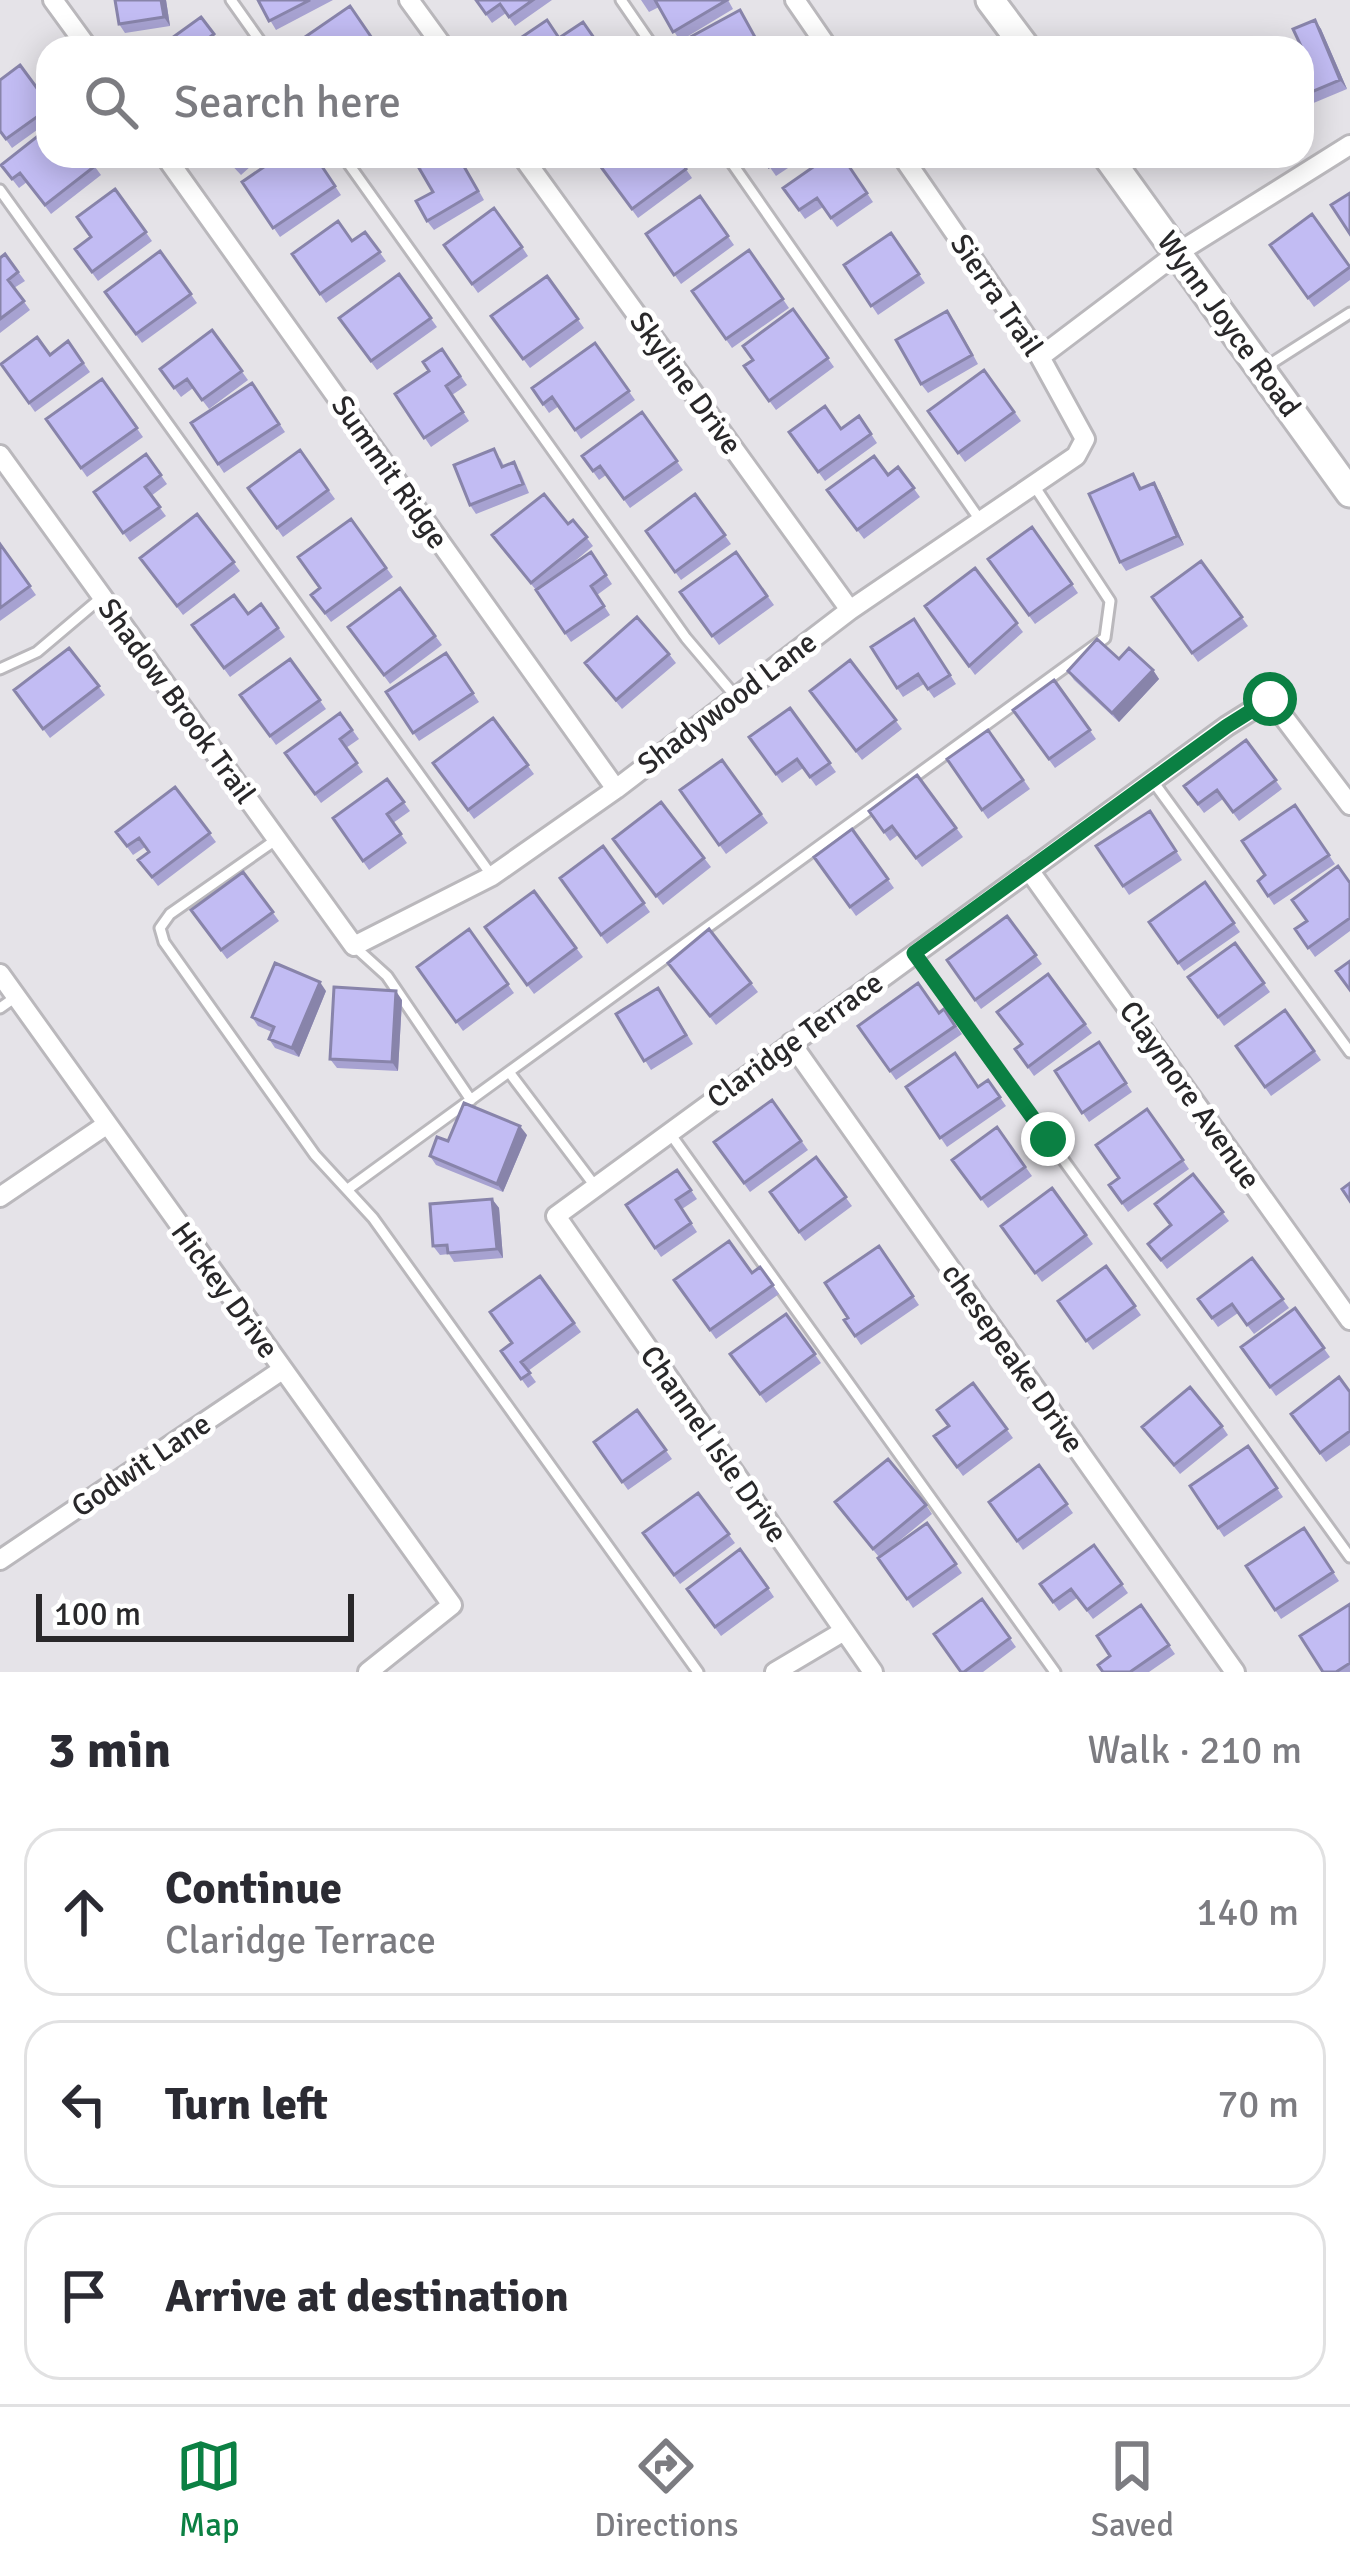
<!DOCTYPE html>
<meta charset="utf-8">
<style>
:root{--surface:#fff;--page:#f2f2f3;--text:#2b2b33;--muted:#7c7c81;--line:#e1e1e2;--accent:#0b8043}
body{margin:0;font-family:Signika,sans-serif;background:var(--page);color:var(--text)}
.scale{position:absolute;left:36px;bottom:30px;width:318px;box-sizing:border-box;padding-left:12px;border:6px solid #29282a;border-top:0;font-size:33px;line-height:42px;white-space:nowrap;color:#29282a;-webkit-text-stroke:9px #fff;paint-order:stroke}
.stop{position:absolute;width:36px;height:36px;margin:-27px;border:9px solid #0b8043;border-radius:50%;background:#fff}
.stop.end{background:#0b8043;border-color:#fff;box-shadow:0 3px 12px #0008}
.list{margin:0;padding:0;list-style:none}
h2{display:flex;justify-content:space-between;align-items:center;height:156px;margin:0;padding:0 48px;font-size:51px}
h2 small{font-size:39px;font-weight:400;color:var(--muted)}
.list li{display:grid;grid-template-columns:78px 1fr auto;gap:36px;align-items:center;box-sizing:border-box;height:168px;margin:0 24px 24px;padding:0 24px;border:3px solid var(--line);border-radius:36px}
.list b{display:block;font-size:45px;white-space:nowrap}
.list p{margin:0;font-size:39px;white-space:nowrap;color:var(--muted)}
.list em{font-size:39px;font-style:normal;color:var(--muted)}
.icon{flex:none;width:66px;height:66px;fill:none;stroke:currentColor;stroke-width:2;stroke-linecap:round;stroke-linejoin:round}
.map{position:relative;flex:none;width:1350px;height:1672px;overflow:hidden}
.search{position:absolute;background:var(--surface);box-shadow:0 6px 30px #0003;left:36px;right:36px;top:36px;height:132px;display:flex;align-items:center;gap:30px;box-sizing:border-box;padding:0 42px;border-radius:36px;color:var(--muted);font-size:45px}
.sheet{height:732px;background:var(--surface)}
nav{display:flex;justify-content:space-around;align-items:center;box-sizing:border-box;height:168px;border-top:3px solid var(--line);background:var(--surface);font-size:33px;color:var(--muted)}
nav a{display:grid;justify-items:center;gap:6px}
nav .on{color:var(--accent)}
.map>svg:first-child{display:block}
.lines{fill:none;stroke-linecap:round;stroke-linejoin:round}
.lane-casing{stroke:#bab8bc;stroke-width:15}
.street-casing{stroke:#bab8bc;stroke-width:24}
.secondary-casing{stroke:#bab8bc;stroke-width:33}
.lane{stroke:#fff;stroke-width:9}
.street{stroke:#fff;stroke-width:18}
.secondary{stroke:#fff;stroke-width:27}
.wall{fill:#a7a2d1}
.shaded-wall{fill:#8884aa}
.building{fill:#c2bcf3;stroke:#8884aa;stroke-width:3}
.route{stroke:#0b8043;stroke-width:15}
.labels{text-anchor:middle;stroke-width:10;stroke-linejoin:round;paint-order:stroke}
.street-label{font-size:30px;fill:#29282a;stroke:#fff}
</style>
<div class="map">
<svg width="1350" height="1672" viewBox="0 0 1350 1672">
<rect width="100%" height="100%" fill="#e5e3e8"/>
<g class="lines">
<defs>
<path id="lane" d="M231 0 265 48
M621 0 654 48
M343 156 686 638 736 697
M727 156 980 520
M0 190 492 876
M1264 368 1350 313
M0 669 37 652 102 597
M1152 780 1350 1052
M277 839 170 914 160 928 164 942 315 1155 373 1218 698 1672
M355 947 387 976 471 1100
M914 953 1350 1557
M0 1008 17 996
M509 1072 595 1186
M669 1132 1055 1672
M348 1189 1105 638 1110 601 1033 484"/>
<path id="street" d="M53 0 88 48
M409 0 444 48
M795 0 828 48
M165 156 616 789
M522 156 850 610
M1040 357 1179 252 1350 145
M0 455 354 946 492 876 616 789 850 610 1076 456 1085 439 1040 357 902 156
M1029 870 1350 1320
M0 974 452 1605 368 1672
M791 1043 1235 1672
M0 1197 106 1125
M0 1560 282 1370
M775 1672 844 1631
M873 1672 556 1216 1227 726 1270 699 1350 805"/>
<path id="secondary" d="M990 0 1026 48
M1107 156 1350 493"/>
</defs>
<use href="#lane" class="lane-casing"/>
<use href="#street" class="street-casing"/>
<use href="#secondary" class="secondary-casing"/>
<use href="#lane" class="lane"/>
<use href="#street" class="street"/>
<use href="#secondary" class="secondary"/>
</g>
<path class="wall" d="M115 0H166L170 26 125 33 119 24Z
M258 0H333L276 30Z
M476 0H552L515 26 506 13 492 23Z
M641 0H728L733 9 680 41 659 7 649 12Z
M201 17 220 43 214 48H158Z
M1315 20 1321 29 1347 89 1304 107 1302 104V48Z
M48 103V122L12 148 0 131Z
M87 156 101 175 51 214 27 182 19 188 1 165Z
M223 156H262L241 175Z
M315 156 341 195 280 237 242 182Z
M364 156H388L372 168Z
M459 156 484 200 434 230 427 221 433 192Z
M677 156 692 178 638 218 601 167Z
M762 156H806L776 176Z
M842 156 873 202 837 227 823 207 805 219 783 188Z
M115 189 152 241 98 281 75 249 91 237Z
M700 196 734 245 681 284 646 234Z
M365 232 386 261 326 303 292 254 352 241Z
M891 233 925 283 878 315 844 265Z
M444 245 522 247 528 256 478 293Z
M1270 245 1350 266V280L1314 307Z
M749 250 789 308 732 348 692 291Z
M160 251 197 303 142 343 105 292Z
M5 254 25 281 14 288 30 310 0 333V258Z
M399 274 437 327 377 370 339 318Z
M547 276 584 328 530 368 491 316Z
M793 309 834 367 776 410 744 366 753 360Z
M954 320 978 364 928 393 921 384Z
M212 330 248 380 209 409 193 388 181 397 160 369Z
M68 341 90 372 35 412 1 364 50 355Z
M595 343 635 400 581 439 559 406 549 413 532 388Z
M442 349 467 385 452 395 469 421 431 447 395 394 429 371Z
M984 370 1021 421 965 462 928 411Z
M102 379 143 437 87 477 46 419Z
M252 383 285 432 224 473 191 423Z
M642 412 683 470 630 508 606 475 599 480 582 456Z
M859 416 877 443 825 481 789 432 841 429Z
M300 450 335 499 283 537 248 488Z
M146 454 167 484 151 496 166 516 130 542 94 492Z
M500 458 504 466 520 471 529 493 476 514 470 505Z
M898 467 920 497 864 539 827 490 888 475Z
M1133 474 1142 488 1154 483 1160 492 1184 545 1126 571 1120 562Z
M695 494 731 544 681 580 646 531Z
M197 514 240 571 183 615 140 558Z
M351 519 393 577 331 622 311 595 320 588Z
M573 520 593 546 556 577 591 552 612 584 597 595 610 615 571 642 536 590 498 544 568 524Z
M1032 527 1078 593 1035 624 988 559Z
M0 544 36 595 0 621Z
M736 552 774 605 719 645 680 592Z
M1201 561 1248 626 1198 662 1152 597Z
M975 568 1023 632 975 675 925 606Z
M400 588 442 645 390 684 348 627Z
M261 604 285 637 230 677 192 625 248 614Z
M914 619 956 684 934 698 924 684 903 697 897 688Z
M69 648 105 695 50 738 14 690Z
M446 653 479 702 419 741 386 692Z
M669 654 676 663 622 709 585 663Z
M290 659 326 709 276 745 240 695Z
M1119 659 1153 670 1159 679 1119 722 1074 680 1068 671Z
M850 660 902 729 862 760 810 691Z
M1054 680 1096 739 1055 768 1013 710Z
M790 708 836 772 816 786 803 768 782 783 749 737Z
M340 713 359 739 346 748 363 772 321 803 285 753Z
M493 718 534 774 474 819 433 763Z
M988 730 1030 789 988 819 947 759Z
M1246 740 1282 789 1239 821 1223 799 1204 813 1184 786Z
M722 760 768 823 726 854 680 790Z
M917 775 963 837 922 867 898 835 890 841 869 811Z
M387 779 410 811 393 823 407 843 369 870 333 818Z
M175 787 216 842 158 886 138 860 149 852 145 847 133 855 116 832Z
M661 802 711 867 663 905 613 839Z
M1295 805 1335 864 1274 905 1258 881 1265 875Z
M1150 811 1182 860 1129 895 1096 846Z
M852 829 894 888 856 916 814 857Z
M603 846 650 912 607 944 560 878Z
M243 872 279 921 227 959 191 910Z
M1205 882 1240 932 1184 971 1149 922Z
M1350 883V931L1315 957 1295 929Z
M534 891 583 957 534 994 485 927Z
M1007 916 1042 964 981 1009 947 960Z
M469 929 514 993 463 1031 417 967Z
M709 929 758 992 716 1025 668 963Z
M1235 943 1270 992 1224 1026 1188 977Z
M1048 974 1092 1033 1034 1076 1015 1049 1021 1044Z
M658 988 693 1044 651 1070 616 1014Z
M326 991 299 1057 275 1048 269 1039 272 1032 258 1026 252 1017Z
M402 1000 398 1071 337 1068 330 1059Z
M944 1009 962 1034 896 1080 858 1026 939 1013Z
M1285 1010 1321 1060 1271 1096 1236 1046Z
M1099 1042 1132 1092 1089 1122 1055 1071Z
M988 1080 1006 1106 947 1147 906 1087 978 1086Z
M772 1100 808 1150 750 1192 714 1142Z
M1147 1109 1189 1169 1128 1212 1109 1185 1119 1178Z
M997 1127 1032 1176 988 1208 952 1160Z
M527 1135 503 1192 436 1165 430 1156 448 1141Z
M816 1157 852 1206 805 1241 770 1192Z
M677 1170 697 1199 682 1209 697 1232 661 1257 626 1205Z
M1193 1174 1229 1221 1167 1269 1148 1244 1171 1226Z
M1052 1188 1093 1244 1042 1282 1001 1226Z
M492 1199 499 1208 503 1258 454 1262 449 1254 440 1255 433 1246Z
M879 1246 919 1305 861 1345 844 1320 848 1318Z
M1252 1258 1289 1308 1254 1334 1238 1313 1218 1327 1198 1299Z
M1106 1266 1141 1315 1093 1350 1058 1301Z
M760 1267 779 1294 716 1339 674 1280 752 1273Z
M540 1276 581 1332 528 1371 536 1382 528 1388 501 1351 512 1343Z
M1295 1308 1330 1357 1276 1396 1241 1347Z
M786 1314 821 1363 766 1403 730 1354Z
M973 1383 1013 1438 963 1476 934 1436 949 1426Z
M1350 1392V1445L1326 1462 1291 1414Z
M637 1410 672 1459 628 1490 594 1442Z
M1222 1426 1228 1435 1180 1474 1149 1436Z
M1248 1446 1283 1497 1224 1537 1190 1486Z
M1039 1465 1073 1513 1023 1550 989 1502Z
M698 1493 735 1543 680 1584 643 1533Z
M926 1505 932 1514 887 1551 927 1523 962 1573 913 1608 879 1557 841 1511Z
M1304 1528 1339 1581 1281 1619 1246 1566Z
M1094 1545 1128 1593 1093 1619 1077 1598 1059 1611 1040 1584Z
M768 1588 774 1597 721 1636 687 1589Z
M982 1599 1016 1647 983 1672H961Z
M1350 1604V1672H1323Z
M1141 1605 1175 1654 1149 1672H1103L1110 1656Z"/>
<path class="shaded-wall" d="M161 0H166L170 26 164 17Z
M1315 20 1321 29 1347 89 1340 80Z
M1154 483 1160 492 1184 545 1177 536Z
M1153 670 1159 679 1119 722 1112 713Z
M320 982 326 991 299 1057 292 1048Z
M396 991 402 1000 398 1071 392 1062Z
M520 1126 527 1135 503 1192 497 1184Z
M492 1199 499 1208 503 1258 497 1249Z"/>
<path class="building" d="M115 0H161L164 17 119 24Z
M258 0H310L269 21Z
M476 0H533L509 17 500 4 486 14Z
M655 0H727L673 32Z
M350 6 378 47 376 48H289Z
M740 10 761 48H687L683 41Z
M201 17 214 34 195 48H158Z
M547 20 559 38 583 22 601 48H511L510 45Z
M1315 20 1340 80 1302 96V48L1293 29Z
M20 65 48 103V109L6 139 0 131V80Z
M48 128V156H87L95 166 45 205 20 173 12 179 1 165Z
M225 156H246L235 166Z
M280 156H315L335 186 273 228 242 182Z
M440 156H458L478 191 427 221 416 201 433 192 419 168Z
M617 156H677L686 169 632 209 601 167Z
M762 156H786L769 167Z
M829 156H842L867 193 831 218 817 198 799 210 783 188Z
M115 189 146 232 92 272 75 249 91 237 77 217Z
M1350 193V234L1331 205Z
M700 196 728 236 674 275 646 234Z
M494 208 522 247 472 284 444 245Z
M1312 214 1350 267 1308 298 1270 245Z
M338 221 352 241 365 232 380 252 320 294 292 254Z
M891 233 919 274 871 306 844 265Z
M749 250 783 299 726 339 692 291Z
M160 251 191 294 136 334 105 292Z
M5 254 18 272 8 280 24 301 0 319V258Z
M399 274 431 318 371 361 339 318Z
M547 276 578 319 523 359 491 316Z
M793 309 828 358 769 401 744 366 753 360 743 346Z
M947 311 972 355 921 384 896 340Z
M212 330 242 371 202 400 187 379 174 388 160 369Z
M37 337 50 355 68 341 83 363 29 403 1 364Z
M595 343 629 391 575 430 552 397 543 404 532 388Z
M442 349 460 376 446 386 463 412 424 438 395 394 429 371 423 362Z
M984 370 1014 412 958 453 928 411Z
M102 379 137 428 81 468 46 419Z
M252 383 279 424 218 464 191 423Z
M825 406 841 429 859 416 871 434 818 472 789 432Z
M642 412 677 461 624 499 600 466 593 471 582 456Z
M494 449 502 467 514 462 523 484 470 505 454 465Z
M300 450 328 490 277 528 248 488Z
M146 454 161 475 145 487 160 507 123 533 94 492Z
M874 456 888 475 898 467 914 488 857 530 827 490Z
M1133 474 1140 489 1154 483 1177 536 1120 562 1089 494Z
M544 494 568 524 573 520 587 537 531 583 492 535Z
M695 494 725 535 675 572 646 531Z
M197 514 234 562 177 606 140 558Z
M351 519 386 568 325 613 311 595 320 588 298 557Z
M1032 527 1072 584 1029 615 988 559Z
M0 544 30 586 0 608Z
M591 552 606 575 591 586 604 606 565 633 536 590Z
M736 552 767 596 712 636 680 592Z
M1201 561 1242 617 1192 653 1152 597Z
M975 568 1017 623 969 666 925 606Z
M400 588 435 636 384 675 348 627Z
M234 595 248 614 261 604 278 628 224 668 192 625Z
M637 617 669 654 616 700 585 663Z
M914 619 950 675 928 689 918 674 897 688 871 647Z
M1097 639 1119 659 1129 648 1153 670 1112 713 1068 671Z
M69 648 99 686 43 729 14 690Z
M446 653 473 693 413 733 386 692Z
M290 659 320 700 270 736 240 695Z
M850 660 896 720 856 751 810 691Z
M1054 680 1090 730 1049 759 1013 710Z
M790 708 830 763 810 777 797 759 776 774 749 737Z
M340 713 352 730 340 739 357 763 315 794 285 753Z
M493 718 528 765 468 810 433 763Z
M988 730 1023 780 982 810 947 759Z
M1246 740 1276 780 1233 812 1217 790 1198 804 1184 786Z
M722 760 761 814 719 845 680 790Z
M917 775 956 828 916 858 892 826 884 832 869 811Z
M387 779 404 802 387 814 401 834 363 861 333 818Z
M175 787 210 833 152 877 138 860 149 852 139 838 127 846 116 832Z
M661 802 704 858 656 896 613 839Z
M1295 805 1329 855 1268 896 1258 881 1265 875 1242 841Z
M1150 811 1176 851 1123 886 1096 846Z
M852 829 888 879 850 907 814 857Z
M603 846 644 903 601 935 560 878Z
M1338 866 1350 883V918L1308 948 1295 929 1307 921 1292 900Z
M243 872 273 912 221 950 191 910Z
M1205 882 1234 923 1178 963 1149 922Z
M534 891 576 948 527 985 485 927Z
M1007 916 1036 955 975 1000 947 960Z
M469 929 508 984 456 1022 417 967Z
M709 929 751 983 710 1016 668 963Z
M1235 943 1264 983 1218 1017 1188 977Z
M1350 961V990L1336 971Z
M275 963 320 982 292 1048 269 1039 274 1027 252 1017Z
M1048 974 1085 1024 1028 1067 1015 1049 1022 1044 997 1012Z
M918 983 939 1013 944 1009 955 1026 890 1071 858 1026Z
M334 987 396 991 392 1062 330 1059Z
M658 988 686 1035 644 1061 616 1014Z
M1285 1010 1314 1051 1265 1087 1236 1046Z
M1099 1042 1126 1083 1082 1113 1055 1071Z
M955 1053 978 1087 988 1080 1000 1097 940 1138 906 1087Z
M772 1100 801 1141 744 1183 714 1142Z
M464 1103 520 1126 497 1184 430 1156 437 1137 448 1141Z
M1147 1109 1183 1160 1122 1203 1109 1185 1119 1178 1096 1145Z
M997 1127 1025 1167 981 1199 952 1160Z
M816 1157 846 1197 799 1232 770 1192Z
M677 1170 691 1190 676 1200 691 1223 655 1248 626 1205Z
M1193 1174 1223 1212 1161 1260 1148 1244 1171 1225 1155 1204Z
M1350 1183V1201L1342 1189Z
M1052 1188 1086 1235 1035 1273 1001 1226Z
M492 1199 497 1249 448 1253 447 1245 433 1246 430 1204Z
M729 1241 752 1273 760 1267 773 1285 710 1330 674 1280Z
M879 1246 913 1296 855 1336 844 1320 848 1318 825 1283Z
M1252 1258 1283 1299 1247 1325 1232 1304 1212 1318 1198 1299Z
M1106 1266 1135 1306 1086 1341 1058 1301Z
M540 1276 574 1323 521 1362 530 1373 521 1379 501 1351 512 1343 490 1312Z
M1295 1308 1324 1348 1270 1387 1241 1347Z
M786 1314 815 1354 760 1394 730 1354Z
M1339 1377 1350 1392V1431L1320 1453 1291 1414Z
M973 1383 1007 1429 957 1467 934 1436 949 1426 937 1410Z
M1190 1387 1222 1426 1174 1465 1142 1427Z
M637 1410 666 1450 622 1482 594 1442Z
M1248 1446 1277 1488 1218 1528 1190 1486Z
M888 1459 926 1505 873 1549 835 1502Z
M1039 1465 1067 1504 1017 1541 989 1502Z
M698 1493 729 1534 674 1575 643 1533Z
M927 1523 956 1564 907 1599 878 1558Z
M1304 1528 1333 1572 1275 1610 1246 1566Z
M1094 1545 1122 1584 1087 1610 1071 1589 1053 1602 1040 1584Z
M740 1549 768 1588 715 1627 687 1589Z
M982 1599 1010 1638 964 1672H961L934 1634Z
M1350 1604V1663L1336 1672H1323L1300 1636Z
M1141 1605 1169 1645 1130 1672H1103L1098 1665 1110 1656 1097 1636Z"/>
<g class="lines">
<path class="route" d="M1048 1139 914 953 1227 726 1270 699"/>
</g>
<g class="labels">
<g class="street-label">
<text transform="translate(997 295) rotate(56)" y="10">Sierra Trail</text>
<text transform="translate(1229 324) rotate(54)" y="10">Wynn Joyce Road</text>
<text transform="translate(686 383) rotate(54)" y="10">Skyline Drive</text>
<text transform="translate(390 472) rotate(55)" y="10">Summit Ridge</text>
<text transform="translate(177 701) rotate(54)" y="10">Shadow Brook Trail</text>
<text transform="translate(727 703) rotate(-37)" y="10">Shadywood Lane</text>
<text transform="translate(795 1040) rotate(-36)" y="10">Claridge Terrace</text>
<text transform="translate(1190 1095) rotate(55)" y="10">Claymore Avenue</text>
<text transform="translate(225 1290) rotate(54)" y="10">Hickey Drive</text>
<text transform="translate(1013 1358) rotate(55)" y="10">chesepeake Drive</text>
<text transform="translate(714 1444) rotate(55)" y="10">Channel Isle Drive</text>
<text transform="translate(141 1465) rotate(-34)" y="10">Godwit Lane</text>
</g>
</g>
</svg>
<div class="scale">100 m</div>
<div class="stop" style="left:1270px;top:699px"></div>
<div class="stop end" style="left:1048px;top:1139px"></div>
<div class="search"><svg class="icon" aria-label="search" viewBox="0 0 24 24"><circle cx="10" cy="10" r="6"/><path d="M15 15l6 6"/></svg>Search here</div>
</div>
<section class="sheet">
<h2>3 min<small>Walk · 210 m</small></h2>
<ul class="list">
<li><svg class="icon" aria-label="ahead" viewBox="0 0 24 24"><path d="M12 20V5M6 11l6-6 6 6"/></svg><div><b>Continue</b><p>Claridge Terrace</p></div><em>140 m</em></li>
<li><svg class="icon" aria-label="left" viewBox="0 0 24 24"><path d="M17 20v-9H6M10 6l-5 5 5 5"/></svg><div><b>Turn left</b></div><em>70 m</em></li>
<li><svg class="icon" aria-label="arrive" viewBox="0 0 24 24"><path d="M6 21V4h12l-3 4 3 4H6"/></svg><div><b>Arrive at destination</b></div></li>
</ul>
</section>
<nav>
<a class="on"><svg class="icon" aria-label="map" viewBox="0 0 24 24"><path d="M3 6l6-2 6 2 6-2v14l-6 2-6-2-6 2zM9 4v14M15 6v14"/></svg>Map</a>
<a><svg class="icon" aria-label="directions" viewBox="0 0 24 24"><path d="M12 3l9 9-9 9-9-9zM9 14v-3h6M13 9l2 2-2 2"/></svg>Directions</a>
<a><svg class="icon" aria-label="saved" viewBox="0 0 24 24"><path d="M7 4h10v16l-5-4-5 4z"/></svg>Saved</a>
</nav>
